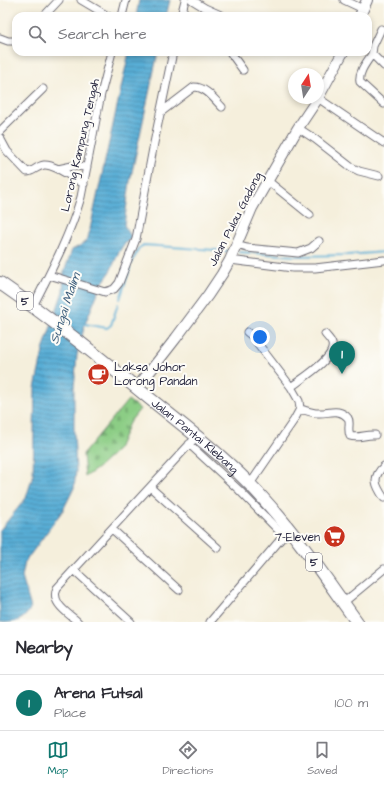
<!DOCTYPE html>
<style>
:root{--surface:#fff;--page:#f2f2f3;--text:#2b2b33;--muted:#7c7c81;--line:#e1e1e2;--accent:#0f766e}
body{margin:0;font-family:"Architects Daughter",sans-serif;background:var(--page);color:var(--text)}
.compass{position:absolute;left:288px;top:68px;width:36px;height:36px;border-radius:50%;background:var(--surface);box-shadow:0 2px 6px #0003;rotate:12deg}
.you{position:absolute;left:260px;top:337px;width:14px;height:14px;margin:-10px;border:3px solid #fff;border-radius:50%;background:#1a73e8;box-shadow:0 0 0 6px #1a73e833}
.badge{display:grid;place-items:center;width:26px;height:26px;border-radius:50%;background:var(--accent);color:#fff;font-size:13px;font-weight:700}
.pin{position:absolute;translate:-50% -33px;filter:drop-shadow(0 1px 2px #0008)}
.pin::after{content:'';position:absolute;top:21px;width:14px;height:12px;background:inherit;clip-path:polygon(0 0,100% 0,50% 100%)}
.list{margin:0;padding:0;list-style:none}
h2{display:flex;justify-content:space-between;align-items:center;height:52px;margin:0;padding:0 16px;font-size:17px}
h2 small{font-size:13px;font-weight:400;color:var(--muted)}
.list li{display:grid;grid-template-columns:26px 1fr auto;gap:12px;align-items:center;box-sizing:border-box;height:56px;padding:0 16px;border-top:1px solid var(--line)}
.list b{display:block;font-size:15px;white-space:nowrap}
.list p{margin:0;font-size:13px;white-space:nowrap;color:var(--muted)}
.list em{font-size:13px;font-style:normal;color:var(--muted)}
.icon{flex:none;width:22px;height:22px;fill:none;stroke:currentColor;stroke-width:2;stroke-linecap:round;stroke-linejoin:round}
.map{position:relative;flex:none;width:384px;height:622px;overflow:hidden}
.search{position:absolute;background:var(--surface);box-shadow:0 2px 6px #0003;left:12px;right:12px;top:12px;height:44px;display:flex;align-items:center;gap:10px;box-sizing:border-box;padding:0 14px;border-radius:12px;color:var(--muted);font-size:15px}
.sheet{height:108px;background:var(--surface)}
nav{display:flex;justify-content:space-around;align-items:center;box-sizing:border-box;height:56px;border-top:1px solid var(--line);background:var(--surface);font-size:11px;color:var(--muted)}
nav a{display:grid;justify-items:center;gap:2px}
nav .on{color:var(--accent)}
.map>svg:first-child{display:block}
.cemetery{fill:url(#cemetery-stones);stroke:#577860}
.water{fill:url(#water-rules);stroke:#3e6888}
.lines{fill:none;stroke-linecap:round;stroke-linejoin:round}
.stream{stroke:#59add5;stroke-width:2}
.minor-casing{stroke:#6c6a73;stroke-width:9}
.secondary-casing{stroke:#6c6a73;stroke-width:12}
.trunk-casing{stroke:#6c6a73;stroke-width:14}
.minor{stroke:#fff;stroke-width:7}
.secondary{stroke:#fff;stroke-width:10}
.trunk{stroke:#fff;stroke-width:12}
.labels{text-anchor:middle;stroke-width:4;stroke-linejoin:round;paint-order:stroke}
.shield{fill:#fdfcf7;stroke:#646373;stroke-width:1}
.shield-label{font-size:11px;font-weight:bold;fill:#22223b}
.street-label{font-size:12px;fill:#22223b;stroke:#fdfcf7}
.poi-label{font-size:12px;fill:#22223b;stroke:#fdfcf7;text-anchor:start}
.water-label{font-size:13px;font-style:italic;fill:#385a79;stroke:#fdfcf7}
</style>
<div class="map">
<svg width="384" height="622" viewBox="0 0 384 622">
<defs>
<pattern id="cemetery-stones" width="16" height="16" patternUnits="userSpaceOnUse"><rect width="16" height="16" fill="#8ccd85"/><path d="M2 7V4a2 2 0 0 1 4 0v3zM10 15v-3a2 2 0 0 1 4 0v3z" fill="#78b074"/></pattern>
<pattern id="water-rules" width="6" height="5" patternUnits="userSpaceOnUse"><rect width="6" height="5" fill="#59add5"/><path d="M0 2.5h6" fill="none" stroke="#498cae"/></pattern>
</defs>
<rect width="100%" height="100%" fill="#fdfcf7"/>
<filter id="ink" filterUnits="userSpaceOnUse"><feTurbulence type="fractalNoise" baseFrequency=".025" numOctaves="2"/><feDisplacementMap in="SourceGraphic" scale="8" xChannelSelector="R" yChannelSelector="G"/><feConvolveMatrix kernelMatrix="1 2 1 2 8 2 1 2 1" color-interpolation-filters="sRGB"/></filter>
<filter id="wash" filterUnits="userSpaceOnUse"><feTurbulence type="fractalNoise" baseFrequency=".012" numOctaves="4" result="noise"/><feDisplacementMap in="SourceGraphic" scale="16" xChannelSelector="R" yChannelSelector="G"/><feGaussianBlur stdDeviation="0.9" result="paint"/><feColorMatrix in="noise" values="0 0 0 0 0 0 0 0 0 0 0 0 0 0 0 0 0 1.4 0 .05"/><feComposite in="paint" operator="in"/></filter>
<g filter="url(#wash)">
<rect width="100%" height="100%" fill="#f5efdc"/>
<path class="cemetery" d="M128 400 140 409 129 423 118 449 98 468 85 477 83 454Z"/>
<path class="water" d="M139 0H170L166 16H136Z
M129 52H158L130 181 124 225 132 238 124 244 119 252 109 274 101 285 85 324 77 355 74 388V432L76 471 74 488 63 510 25 562 22 577 31 608C22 622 17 622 0 622V530L26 498 33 475 35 388 44 347 63 291 64 272 72 250 83 244 88 238Z"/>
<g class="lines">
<path class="stream" d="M238 252 296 256 348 255 384 252
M131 264 139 248 144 245 229 251
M120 299 130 268
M85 324 107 328 111 325 118 304"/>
</g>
</g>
<g filter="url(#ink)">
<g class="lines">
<defs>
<path id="minor" d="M81 0 108 16
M192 0 205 8 223 16
M344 0 363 9
M44 16 59 0
M122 16 126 0
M181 16 185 0
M381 29 373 46 372 54 384 66
M0 38 8 41H16
M230 52 243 70
M372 54C367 62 358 72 360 82L384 104
M318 98 384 143
M160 113 194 87C206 87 214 99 222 107
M298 128 315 139 351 167 359 171 379 176
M0 131 43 89
M0 138 7 151 27 172C33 172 37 166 44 165 55 164 74 179 84 184
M58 169 72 166 87 167
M268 181 310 215
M237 243 240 246 247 248 298 253 311 248 319 241
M230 260 293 268H315L384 260
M49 275 105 292 114 289 119 283 136 239 154 143 173 52
M33 306C51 271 70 235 81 197L101 94 112 52
M247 332 252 336 291 387 299 401 300 409 294 420 250 484
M291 387C301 379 336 358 332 344 331 340 327 337 325 334
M300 409C305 410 312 413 318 413 328 414 339 407 348 418 351 422 347 429 350 436 358 439 366 434 375 435
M189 444 239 490 284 536
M384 466C371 478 376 486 384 498
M150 487 218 548
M112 529 179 590
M74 570 131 622
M343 603 384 569
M78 622C68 613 50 603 57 588L197 436
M210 622 286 533"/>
<path id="secondary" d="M360 16 367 0
M137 388 176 338 208 295 222 274 230 260 252 208 298 128 318 98 343 52"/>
<g id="trunk">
<path id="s1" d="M0 283C52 319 100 358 149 398 190 431 233 463 268 504 301 541 328 582 357 622"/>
</g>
</defs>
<use href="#minor" class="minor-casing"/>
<use href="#secondary" class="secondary-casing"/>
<use href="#trunk" class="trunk-casing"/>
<use href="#minor" class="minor"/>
<use href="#secondary" class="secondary"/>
<use href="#trunk" class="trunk"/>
</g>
</g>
<defs>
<symbol id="cafe-disc" viewBox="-11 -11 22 22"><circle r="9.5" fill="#c8321e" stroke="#fdfcf7"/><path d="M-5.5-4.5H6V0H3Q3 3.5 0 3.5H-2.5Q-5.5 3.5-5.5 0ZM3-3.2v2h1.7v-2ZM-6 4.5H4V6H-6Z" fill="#fff"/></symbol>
<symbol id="supermarket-disc" viewBox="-11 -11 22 22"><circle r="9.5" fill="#c8321e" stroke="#fdfcf7"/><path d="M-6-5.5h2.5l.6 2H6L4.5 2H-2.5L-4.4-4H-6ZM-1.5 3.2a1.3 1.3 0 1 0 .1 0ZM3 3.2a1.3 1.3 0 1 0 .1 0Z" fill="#fff"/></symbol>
</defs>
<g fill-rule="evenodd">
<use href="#cafe-disc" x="86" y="362" width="25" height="25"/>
<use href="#supermarket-disc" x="322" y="524" width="25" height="25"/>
</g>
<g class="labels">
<g class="shield">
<rect x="17" y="292" width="16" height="18" rx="3"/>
<rect x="306" y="553" width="16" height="18" rx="3"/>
</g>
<g class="shield-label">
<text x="25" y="305">5</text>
<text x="314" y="566">5</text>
</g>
<g class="street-label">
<text transform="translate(80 145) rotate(-77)" y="4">Lorong Kampung Tengah</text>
<text transform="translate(235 219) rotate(-63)" y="4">Jalan Pulau Gadong</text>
<text dy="4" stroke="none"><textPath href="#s1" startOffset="248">Jalan Pantai Klebang</textPath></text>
</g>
<g class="poi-label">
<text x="114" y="371">Laksa Johor<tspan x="114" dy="14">Lorong Pandan</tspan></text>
<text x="320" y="541" text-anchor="end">7-Eleven</text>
</g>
<g class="water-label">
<text transform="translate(64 308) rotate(-72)" y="5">Sungai Malim</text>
</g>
</g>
</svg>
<svg class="compass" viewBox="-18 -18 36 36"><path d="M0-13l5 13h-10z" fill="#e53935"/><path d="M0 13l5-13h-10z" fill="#7c7c81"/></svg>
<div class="you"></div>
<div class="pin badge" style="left:342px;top:374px">1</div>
<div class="search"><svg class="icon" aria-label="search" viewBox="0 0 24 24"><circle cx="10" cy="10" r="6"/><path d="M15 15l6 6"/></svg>Search here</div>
</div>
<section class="sheet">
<h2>Nearby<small></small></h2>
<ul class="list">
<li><span class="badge">1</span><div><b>Arena Futsal</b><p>Place</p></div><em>100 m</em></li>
</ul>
</section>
<nav>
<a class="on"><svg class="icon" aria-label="map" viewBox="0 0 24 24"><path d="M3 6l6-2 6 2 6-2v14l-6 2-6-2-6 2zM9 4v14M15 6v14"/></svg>Map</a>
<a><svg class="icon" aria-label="directions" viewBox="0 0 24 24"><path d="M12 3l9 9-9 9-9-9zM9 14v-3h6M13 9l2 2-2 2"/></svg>Directions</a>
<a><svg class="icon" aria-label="saved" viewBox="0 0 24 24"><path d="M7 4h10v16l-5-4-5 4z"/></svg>Saved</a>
</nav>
